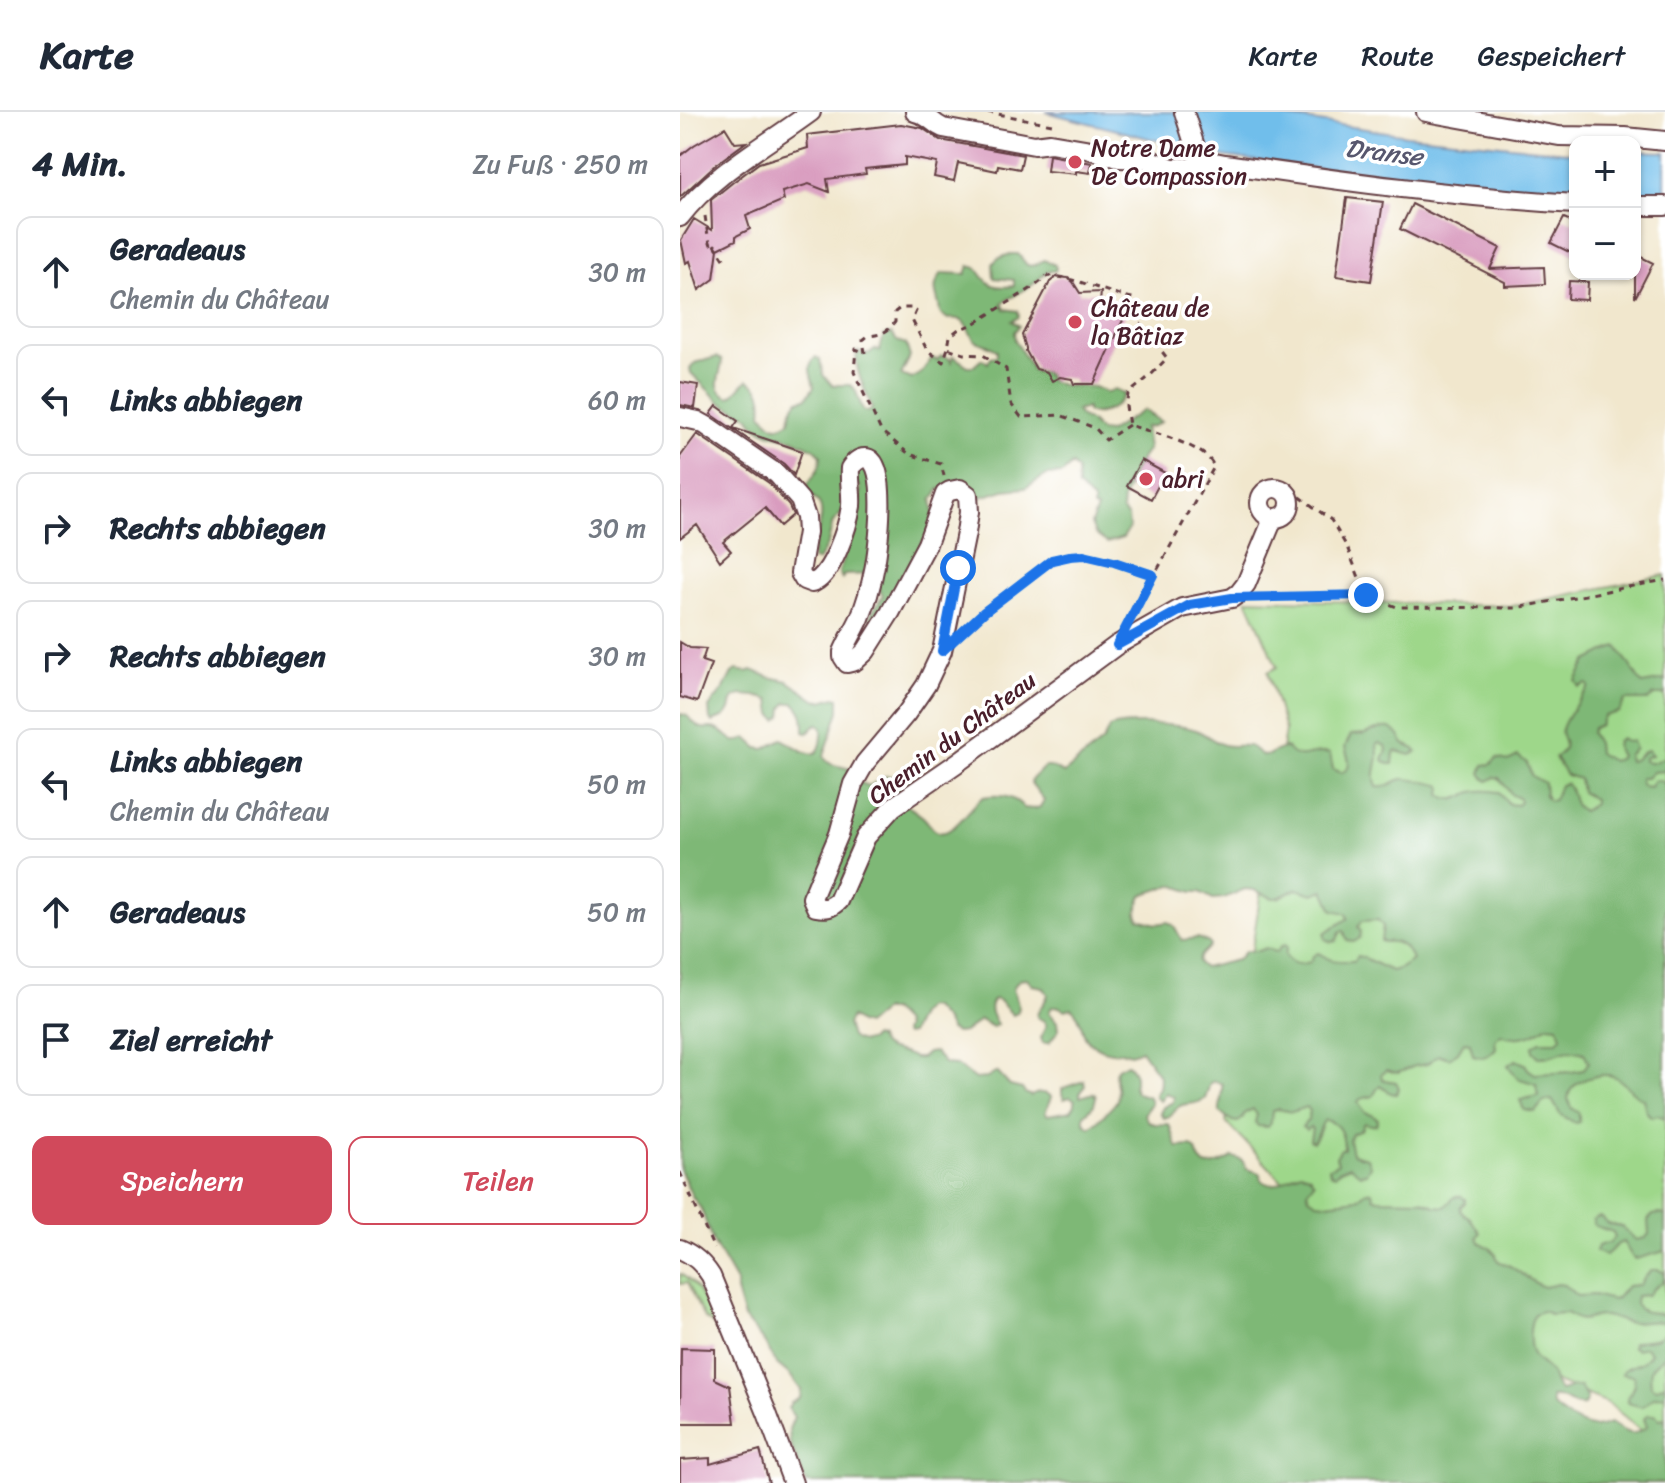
<!DOCTYPE html>
<html lang="de">
<meta charset="utf-8">
<style>
:root{--surface:#fff;--page:#f6f6f7;--text:#1f2937;--muted:#747a83;--line:#e0e1e3;--accent:#d1495b}
body{margin:0;font-family:Sriracha,sans-serif;background:var(--page);color:var(--text)}
.controls{position:absolute;right:24px;top:24px;display:grid;overflow:hidden;border-radius:16px;box-shadow:0 2px 6px #0004}
.controls button{width:72px;height:72px;display:grid;place-items:center;padding:0;border:0;border-bottom:2px solid var(--line);background:var(--surface);color:var(--text);font:40px sans-serif}
.stop{position:absolute;width:24px;height:24px;margin:-18px;border:6px solid #1a73e8;border-radius:50%;background:#fff}
.stop.end{background:#1a73e8;border-color:#fff;box-shadow:0 2px 8px #0008}
.list{margin:0;padding:0;list-style:none}
h2{display:flex;justify-content:space-between;align-items:center;height:104px;margin:0;padding:0 32px;font-size:34px}
h2 small{font-size:26px;font-weight:400;color:var(--muted)}
.list li{display:grid;grid-template-columns:52px 1fr auto;gap:24px;align-items:center;box-sizing:border-box;height:112px;margin:0 16px 16px;padding:0 16px;border:2px solid var(--line);border-radius:16px}
.list b{display:block;font-size:30px;white-space:nowrap}
.list p{margin:0;font-size:26px;white-space:nowrap;color:var(--muted)}
.list em{font-size:26px;font-style:normal;color:var(--muted)}
.actions{display:flex;gap:16px;padding:24px 32px}
.actions a{flex:1;padding:18px 0;border:2px solid var(--accent);border-radius:16px;text-align:center;font-size:28px;color:var(--accent)}
.actions .main{background:var(--accent);color:#fff}
.icon{flex:none;width:44px;height:44px;fill:none;stroke:currentColor;stroke-width:2;stroke-linecap:round;stroke-linejoin:round}
.map{position:relative;flex:none;width:985px;height:1371px;overflow:hidden}
header{display:flex;align-items:center;gap:48px;box-sizing:border-box;height:112px;padding:0 40px;background:var(--surface);border-bottom:2px solid var(--line)}
header strong{font-size:38px}
nav{display:flex;gap:44px;margin-inline-start:auto;font-size:28px}
main{display:flex}
aside{flex:1;background:var(--surface)}
.map>svg:first-child{display:block}
.green{fill:#9ed78a;stroke:#747b5a;stroke-width:2}
.forest{fill:#7eb876;stroke:#646c50;stroke-width:2;fill-rule:evenodd}
.water{fill:#70beeb;stroke:#5d6e8b;stroke-width:2}
.building{fill:#d99cbf}
.lines{fill:none;stroke-linecap:round;stroke-linejoin:round}
.minor-casing{stroke:#633d43;stroke-width:22}
.path{stroke:#633d43;stroke-width:3;stroke-dasharray:6 6;stroke-linecap:butt}
.minor{stroke:#fff;stroke-width:18}
.route{stroke:#1a73e8;stroke-width:10}
.poi-dot{fill:#d1495b;stroke:#fff;stroke-width:3}
.labels{text-anchor:middle;stroke-width:7;stroke-linejoin:round;paint-order:stroke}
.poi-label{font-size:24px;fill:#4a1f2b;stroke:#fff;text-anchor:start}
.street-label{font-size:24px;fill:#4a1f2b;stroke:#fff}
.water-label{font-size:26px;font-style:italic;fill:#57576e;stroke:#fff}
</style>
<header>
<strong>Karte</strong>
<nav><a>Karte</a><a>Route</a><a>Gespeichert</a></nav>
</header>
<main>
<aside>
<h2>4 Min.<small>Zu Fuß · 250 m</small></h2>
<ul class="list">
<li><svg class="icon" aria-label="ahead" viewBox="0 0 24 24"><path d="M12 20V5M6 11l6-6 6 6"/></svg><div><b>Geradeaus</b><p>Chemin du Château</p></div><em>30 m</em></li>
<li><svg class="icon" aria-label="left" viewBox="0 0 24 24"><path d="M17 20v-9H6M10 6l-5 5 5 5"/></svg><div><b>Links abbiegen</b></div><em>60 m</em></li>
<li><svg class="icon" aria-label="right" viewBox="0 0 24 24"><path d="M7 20v-9h11M14 6l5 5-5 5"/></svg><div><b>Rechts abbiegen</b></div><em>30 m</em></li>
<li><svg class="icon" aria-label="right" viewBox="0 0 24 24"><path d="M7 20v-9h11M14 6l5 5-5 5"/></svg><div><b>Rechts abbiegen</b></div><em>30 m</em></li>
<li><svg class="icon" aria-label="left" viewBox="0 0 24 24"><path d="M17 20v-9H6M10 6l-5 5 5 5"/></svg><div><b>Links abbiegen</b><p>Chemin du Château</p></div><em>50 m</em></li>
<li><svg class="icon" aria-label="ahead" viewBox="0 0 24 24"><path d="M12 20V5M6 11l6-6 6 6"/></svg><div><b>Geradeaus</b></div><em>50 m</em></li>
<li><svg class="icon" aria-label="arrive" viewBox="0 0 24 24"><path d="M6 21V4h12l-3 4 3 4H6"/></svg><div><b>Ziel erreicht</b></div></li>
</ul>
<div class="actions"><a class="main">Speichern</a><a>Teilen</a></div>
</aside>
<div class="map">
<svg width="985" height="1371" viewBox="0 0 985 1371">
<rect width="100%" height="100%" fill="#fff"/>
<filter id="ink" filterUnits="userSpaceOnUse"><feTurbulence type="fractalNoise" baseFrequency=".0125" numOctaves="2"/><feDisplacementMap in="SourceGraphic" scale="16" xChannelSelector="R" yChannelSelector="G"/><feConvolveMatrix kernelMatrix="1 2 1 2 8 2 1 2 1" color-interpolation-filters="sRGB"/></filter>
<filter id="wash" filterUnits="userSpaceOnUse"><feTurbulence type="fractalNoise" baseFrequency=".006" numOctaves="4" result="noise"/><feDisplacementMap in="SourceGraphic" scale="32" xChannelSelector="R" yChannelSelector="G"/><feGaussianBlur stdDeviation="1.8" result="paint"/><feColorMatrix in="noise" values="0 0 0 0 0 0 0 0 0 0 0 0 0 0 0 0 0 1.4 0 .05"/><feComposite in="paint" operator="in"/></filter>
<g filter="url(#wash)">
<rect width="100%" height="100%" fill="#f1e7cd"/>
<path class="green" d="M985 463V1338L928 1291 740 1214 546 1010 605 618 588 560 597 555 567 487 833 494Z
M0 1162C19 1172 25 1193 34 1211L33 1213 24 1206 7 1171 0 1172Z"/>
<path class="forest" d="M330 142H338L347 153 352 154 364 148 375 153 376 157 375 159H368L351 174 322 191 325 197 338 199 339 205 332 209 339 214 334 220 335 228 353 259 366 261 369 268 381 273 414 275 427 281 435 277 445 282C438 295 422 305 407 300V296L396 299 401 305 410 309 420 319 429 320 464 298 481 310 474 314 465 315 468 337 459 350 446 374 448 376 443 387 442 399 448 405 449 416 443 426 427 431 415 422 411 412 417 397 413 396V389L398 375 397 358 392 353 382 362 367 363 345 376 324 378 298 386H290L260 377 252 387 255 408 201 508 190 507 191 502 203 484 191 462 164 463 162 467 159 461C166 432 182 404 180 374L176 373 167 396 153 410 148 431 138 449 133 448C130 430 146 411 140 393 138 387 130 383 125 379 130 363 141 362 141 343L135 337 113 327 91 322 78 316 68 304 41 291 11 261 10 257 15 251 37 245 42 248C42 263 29 276 49 285 57 282 60 273 68 268 82 276 84 285 82 301 90 313 97 319 110 309L112 297 115 292 119 288 126 286 134 275C132 263 125 255 136 245L140 248 143 263 152 273H170L175 277 183 298 188 300 192 297C186 277 174 261 177 240L188 242 195 237 200 239 201 230 205 223 212 222 217 229 226 232 230 245 221 263 232 267 242 260 252 246 257 248 261 244 269 246 271 250 273 244 288 254H294L302 247 308 251 311 245 317 244V238L307 233 295 229C286 217 287 204 268 207L260 201C259 182 249 179 262 161L286 162 289 154 297 156C307 173 314 177 334 174V168L314 166 313 152 317 147Z
M937 534 962 572 985 568V583H974L968 588H945L939 600 924 604 920 613 913 616 911 621 917 631 918 641 932 649 938 647 940 644C937 639 935 635 937 629L941 626 946 630 952 629 955 637 948 643 949 649C958 649 960 639 968 638L972 643 964 646V649C970 653 976 650 982 646L985 648V659L973 660 967 666H961L960 669 962 674 970 675 973 669 978 668 985 672V1006L978 1003 971 1005 966 999 963 987C949 980 948 973 937 966 926 959 902 966 893 975 889 980 889 981 888 987L892 996 899 1001V1010L895 1011 880 1002 872 988 864 989 855 1000 844 998 840 988 858 984 856 972 837 966 828 953 836 948 845 952 848 957 855 962C871 960 888 962 903 958L909 950 904 941C878 933 880 946 859 945L853 939V934L860 929H878L882 924 878 914 868 913C853 924 838 929 820 922L815 928 816 936C809 944 804 947 793 943L790 931 784 930 778 940 769 946 760 943 757 944 747 952 735 954 718 961 706 958 701 963 703 968 716 970 719 976 716 982 711 981 700 974 697 977 693 984 680 987 678 991 685 1001 692 1003 698 1007 696 1013H691L685 1011 683 1012 681 1018 672 1022 669 1028 672 1042 687 1046 690 1054 686 1061 680 1062 670 1054 660 1058 655 1063 650 1061 649 1056 658 1051 656 1045 661 1037H664C664 1023 660 1011 645 1008 639 1014 640 1024 633 1030L630 1028 632 1017 630 1015 626 1018 622 1015 628 1008 630 999 627 995 612 1000 598 997 592 999 591 1011 588 1015 578 1014 575 1010 577 1003 573 997 565 1001 562 1007 558 1010 552 1009 540 1000C539 990 543 982 542 972L535 969 530 971 525 987C509 997 503 985 490 1004L484 1006 480 1001 483 995 493 990 494 985 486 981 480 989 476 986 475 982 479 976 480 969 478 962 461 938 451 942C443 938 440 941 432 940 427 940 418 936 414 933 398 924 405 906 391 896L385 898 377 894 372 895 369 900 377 910 378 919 369 931H363L361 926 366 913 364 909 357 905C357 896 366 892 368 882L363 875 352 873 347 866C339 865 336 871 333 877L339 896 337 901 333 903 318 888 314 887C307 895 311 903 317 912L313 915 300 908 284 920 276 921 270 918 265 909 253 896 246 895 239 903 230 922 225 923 223 920 225 916 223 910 211 898H204L186 913 179 911 171 905 167 912 171 925C179 931 186 932 194 925L198 927C204 943 222 937 234 946H241L247 941 254 940 265 952 276 953 295 967 307 966 317 960 330 974 342 977 345 981 351 984C358 980 365 980 371 985L365 1001 368 1003 391 999 395 993V988L390 985 384 987 382 982V977C386 974 399 971 404 969L405 975 400 981V985L414 981 416 985 414 993 404 1003V1010L410 1015C415 1012 435 993 437 988 442 971 424 956 448 952 456 960 456 966 454 976L457 981 469 985 471 991 464 1002C469 1015 477 1012 489 1012 492 1020 493 1028 497 1035L511 1034 516 1038C522 1063 537 1053 553 1045L562 1048 567 1057 580 1061 581 1068C596 1080 606 1065 621 1060L629 1063 634 1070 627 1079 629 1085 637 1090 646 1091 677 1087 686 1079 692 1080 693 1085 698 1087 742 1088 755 1094 765 1095 774 1085 781 1084 785 1087V1091L781 1094 780 1099 790 1106 800 1121 797 1125 799 1130C810 1136 815 1137 818 1149L830 1154 857 1172 864 1175 878 1172 884 1173 897 1184 915 1183 931 1188 936 1187 947 1174 959 1173 971 1158H979L985 1161C985 1172 980 1171 973 1177 971 1179 970 1181 968 1183L956 1184 955 1192C965 1206 974 1196 985 1205V1216L983 1210C971 1208 961 1211 950 1211 941 1210 933 1205 924 1204 907 1203 906 1215 887 1201L870 1202 862 1199 854 1202C849 1214 847 1236 856 1247 861 1252 867 1255 871 1261 874 1268 874 1273 880 1279 886 1278 894 1273 900 1275L907 1287 904 1293C891 1295 884 1283 871 1285L872 1293C881 1302 898 1313 912 1315 918 1315 925 1313 931 1311 947 1321 950 1326 967 1315L964 1307 967 1303H974L980 1307 985 1306V1371H126L110 1331 109 1317 114 1305 108 1296 111 1291 120 1286 121 1278 110 1263 97 1252 84 1230 64 1206 56 1179V1170L33 1130 21 1097 12 1084 0 1057V602L6 603C11 607 15 614 22 616 27 617 32 615 36 617 50 621 50 636 67 626L78 636 85 637 102 627C122 637 143 659 142 616L139 612 135 613 127 621 124 620C124 607 124 600 114 591H107L103 596 102 604 97 608 92 602 90 588 75 584 61 583 55 585 52 589 50 598 45 604 33 610 30 608 29 595 43 578 52 561 56 558 67 560 72 558 89 565 108 569 135 588 142 589 155 585 159 586V599L144 644C148 657 164 652 174 659V668L189 674 206 664 231 665 234 670 224 690C230 697 238 700 244 706 249 711 252 718 258 720 273 725 292 692 303 685 319 682 334 683 344 696L354 697 360 695 364 688 351 671 352 667 364 655H370L384 661 423 629 429 616C443 609 500 612 516 618 526 622 534 630 544 633 552 635 561 633 569 634 575 636 579 643 585 644 589 644 596 636 607 636 620 654 633 636 650 642L653 657 662 661 668 656 669 649 665 635 671 623C676 622 681 623 685 622 705 615 712 609 724 632L735 637 737 640 731 643 716 639 714 641 713 652H709L704 650 703 647 707 638 706 634 699 631 697 632C697 636 698 640 698 644 697 655 692 664 697 675 708 677 712 669 722 667 727 666 758 672 762 674L761 683C778 694 783 680 798 679 805 678 812 679 819 680L829 692 837 693 840 690 839 686 832 683 819 666 815 665 808 669 805 667 801 661 804 653 811 652 817 646 828 649 838 644 847 651 852 664 864 671 865 683 869 689 874 688 880 673 886 671C895 679 889 693 903 699L914 692V687L901 680 899 667 886 663 875 646C878 643 883 640 884 636 887 629 879 624 882 617 886 604 900 587 909 576V573L906 572 900 575 896 569 907 549ZM492 773 513 780H520L533 787 544 786 565 777 574 778 593 786H598L617 777 633 782 644 778 653 798 666 801 668 806C660 813 651 815 645 821V827L651 830 656 829 661 819H664L667 828 674 830 680 826 681 819 678 815 682 809 698 808 703 814 701 829C705 831 708 829 712 830 721 830 730 840 732 848L721 856 712 859C700 855 690 847 678 844L674 849C667 849 653 850 647 846 644 844 641 842 638 841L633 844 630 850C619 853 611 854 605 842L607 836 605 833 601 834 598 839 595 840 586 836 578 839H566L557 848 524 856C511 848 523 842 530 834L529 831 518 826 502 828 494 814 488 810 477 812 459 807C455 798 459 793 462 783Z
M980 1102 985 1103V1139L956 1147 953 1146 943 1130 938 1132 925 1144 916 1139 918 1134 931 1130 935 1125 933 1120 915 1114 913 1109 916 1106 921 1105 928 1112 941 1114 956 1128 965 1126 969 1122 968 1108 973 1103Z
M985 1219V1244C970 1255 969 1255 971 1274L976 1277 985 1272V1283L974 1285 962 1295 948 1291 947 1286C951 1279 956 1273 954 1264L942 1262 943 1259C954 1250 961 1256 970 1241L966 1235 956 1237 952 1235 953 1231C965 1225 976 1232 985 1219Z"/>
<path class="water" d="M366 0H570L727 23 895 41V84L764 74 534 43Z
M955 39 985 40V84L955 85Z"/>
<g id="blocks">
<path class="building" d="M221 12 242 16 260 28 343 43 340 57 318 53 317 59 278 51 274 69 254 65 257 51 225 45V53L185 57 186 62 147 67 149 80 129 72 102 80 104 88 66 104 70 117 56 124V128L38 137 34 167 19 178 10 149 6 151 1 128 14 107 32 118 31 88 52 71 79 51 128 36 127 23Z
M45 15 55 31 66 30 36 52 0 85V44L14 33Z
M369 43 412 51 410 61 396 59V62L367 59Z
M667 86 703 90 691 169 656 164Z
M732 92 820 136 810 157 864 155 865 172 825 174V170L720 117Z
M884 106 895 111V143L871 131Z
M955 142 973 151 955 186Z
M376 165 388 166 393 170 400 181 421 180 420 190 448 197 414 272H394L392 267 380 265 372 269 367 260 356 257 346 239V236L342 223 370 170Z
M889 169 908 170 907 188 888 187Z
M0 270 18 273 15 296 0 293Z
M37 294 58 309 53 316 122 339 114 363 104 352 31 302Z
M17 322 89 371 109 394 113 403 100 414 85 396 43 430 51 439 40 449 17 413 0 426V345Z
M461 348 485 361 471 387 447 374Z
M0 530 10 536 26 537 22 549 31 552 17 590 0 585Z
M1 1236 35 1237V1267L50 1274 55 1311H0Z
M80 1338 89 1371H0V1348L30 1346V1352Z"/>
</g>
</g>
<g filter="url(#ink)">
<use href="#blocks" fill-opacity="0" stroke="#633d43" stroke-width="2"/>
<g class="lines">
<defs>
<path id="minor" d="M235 0C251 4 251 11 263 16L354 33 370 31 411 38 439 46 468 47 492 56H514L518 52 519 47
M504 0 519 47
M746 0 879 24 945 25 985 29
M519 47 545 52C661 69 778 85 895 92
M955 94H985
M0 105C32 62 88 32 131 0
M0 305 18 309 27 314 97 362 120 388 126 405 127 420 120 461 124 468 132 471C152 465 168 414 171 394 172 381 169 368 170 356 174 351 178 346 185 346 210 346 198 441 194 458 191 474 186 491 180 506 175 517 168 528 163 540V545L167 551 175 549 186 539 210 501 247 432 265 382 270 379 280 377 288 383 289 400 286 421 262 539 246 573 226 602 185 651 173 672 159 722 132 786 136 795C146 797 151 796 158 789L186 725 213 695 277 651 437 533 502 496 552 486 559 481 566 472 593 407
M580 391a15 15 0 1 1 30 0a15 15 0 1 1-30 0Z
M0 1137C14 1143 23 1151 31 1164L87 1301 113 1371"/>
</defs>
<use href="#minor" class="minor-casing"/>
<path class="path" d="M307 0 372 12
M25 104 28 124 32 136 35 133 46 150
M449 313 426 328 415 316 380 303 341 305 331 292 326 257 303 243 284 242 268 236 270 224 279 217 292 213 352 176 368 164C397 165 424 181 453 186L450 198 487 246 471 263 448 282 446 294 449 313C470 320 527 333 534 355L453 502
M264 364 261 352 229 342 201 319 174 260 176 237 185 241 183 228 188 224C200 223 207 221 215 210V200L220 196H232L236 199 232 208 247 238 263 250 268 236
M609 384 613 382 619 384 651 408 667 435 686 483
M580 485 686 483 717 495 836 496 985 468
M285 518 304 500 372 448 390 444 404 443 434 450 473 463
M0 1060 34 1137"/>
<use href="#minor" class="minor"/>
</g>
</g>
<g class="lines" filter="url(#ink)">
<path class="route" d="M278 456 262 539 304 500 372 448 390 444 404 443 434 450 473 463 437 533 510 493 552 486 686 483"/>
</g>
<g class="poi-dot">
<circle cx="395" cy="50" r="8"/>
<circle cx="395" cy="210" r="8"/>
<circle cx="466" cy="367" r="8"/>
</g>
<g class="labels">
<g class="poi-label">
<text x="411" y="44">Notre Dame<tspan x="411" dy="28">De Compassion</tspan></text>
<text x="411" y="204">Château de<tspan x="411" dy="28">la Bâtiaz</tspan></text>
<text x="482" y="375">abri</text>
</g>
<g class="street-label">
<text transform="translate(272 626) rotate(-37)" y="8">Chemin du Château</text>
</g>
<g class="water-label">
<text transform="translate(704 40) rotate(7)" y="9">Dranse</text>
</g>
</g>
</svg>
<div class="controls">
<button>+</button>
<button>−</button>
</div>
<div class="stop" style="left:278px;top:456px"></div>
<div class="stop end" style="left:686px;top:483px"></div>
</div>
</main>
